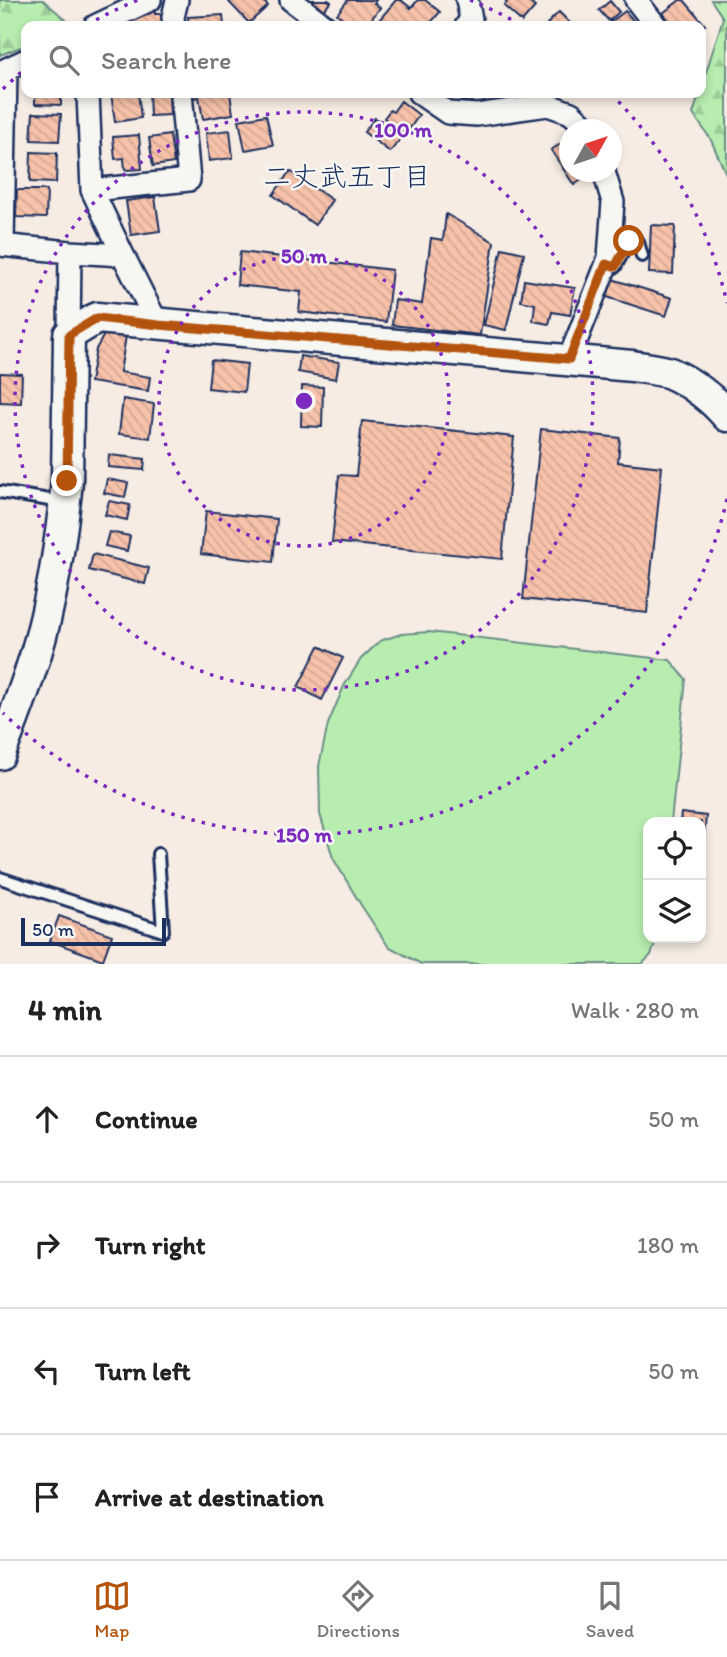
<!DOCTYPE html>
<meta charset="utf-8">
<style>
:root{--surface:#fff;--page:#f2f2f2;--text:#222;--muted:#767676;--line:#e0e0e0;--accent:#b45309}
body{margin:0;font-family:Itim,"Klee One",sans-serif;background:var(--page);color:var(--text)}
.controls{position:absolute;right:21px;bottom:21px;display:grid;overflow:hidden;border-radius:14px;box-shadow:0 4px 10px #0003}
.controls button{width:63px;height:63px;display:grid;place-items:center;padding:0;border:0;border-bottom:2px solid var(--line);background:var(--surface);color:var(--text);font:35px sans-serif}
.compass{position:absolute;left:559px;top:119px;width:63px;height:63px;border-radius:50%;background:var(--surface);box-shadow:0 4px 10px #0003;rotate:50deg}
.scale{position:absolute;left:21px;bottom:18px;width:145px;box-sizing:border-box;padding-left:7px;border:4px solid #1b2f5e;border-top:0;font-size:19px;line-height:24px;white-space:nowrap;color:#1b2f5e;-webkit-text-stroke:5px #f6f6f2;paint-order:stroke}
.stop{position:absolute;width:21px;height:21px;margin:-16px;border:5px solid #b45309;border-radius:50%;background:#fff}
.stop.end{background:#b45309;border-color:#fff;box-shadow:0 2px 7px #0008}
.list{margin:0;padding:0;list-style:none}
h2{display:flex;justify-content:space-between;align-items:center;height:91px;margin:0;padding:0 28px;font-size:30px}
h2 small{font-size:23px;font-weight:400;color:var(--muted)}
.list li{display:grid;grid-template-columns:46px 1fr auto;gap:21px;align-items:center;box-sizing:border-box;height:126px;padding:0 28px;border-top:2px solid var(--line)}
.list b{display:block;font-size:26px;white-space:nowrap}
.list em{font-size:23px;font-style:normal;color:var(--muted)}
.icon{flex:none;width:38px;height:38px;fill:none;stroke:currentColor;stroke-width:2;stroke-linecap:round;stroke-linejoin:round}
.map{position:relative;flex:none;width:727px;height:964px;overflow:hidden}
.search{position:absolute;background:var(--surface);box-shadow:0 4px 10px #0003;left:21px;right:21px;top:21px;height:77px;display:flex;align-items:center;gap:18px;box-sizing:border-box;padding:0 24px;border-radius:14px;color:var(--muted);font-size:26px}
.sheet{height:595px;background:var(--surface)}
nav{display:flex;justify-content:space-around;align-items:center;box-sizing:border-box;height:98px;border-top:2px solid var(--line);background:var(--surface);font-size:19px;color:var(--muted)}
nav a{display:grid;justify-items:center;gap:4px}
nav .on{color:var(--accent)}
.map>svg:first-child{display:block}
.grass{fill:#b7edaf;stroke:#698e86;stroke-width:2}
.forest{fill:url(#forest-firs);stroke:#698e86;stroke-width:2}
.building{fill:url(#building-back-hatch);stroke:#1b2f5e;stroke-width:2}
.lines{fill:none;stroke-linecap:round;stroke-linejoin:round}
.lane-casing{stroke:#1b2f5e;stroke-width:16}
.street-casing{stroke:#1b2f5e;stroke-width:26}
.secondary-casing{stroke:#1b2f5e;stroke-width:35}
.lane{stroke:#f6f6f2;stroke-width:10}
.street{stroke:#f6f6f2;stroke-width:21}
.secondary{stroke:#f6f6f2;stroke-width:30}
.route{stroke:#b45309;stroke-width:9}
.ring{fill:none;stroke:#7b2cbf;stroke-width:3.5;stroke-dasharray:3.5 7}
.labels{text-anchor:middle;stroke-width:5;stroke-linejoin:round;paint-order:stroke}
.neighbourhood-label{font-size:28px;fill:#1b2f5e;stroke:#f6f6f2}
.centre{fill:#7b2cbf;stroke:#f6f6f2;stroke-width:3.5}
.ring-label{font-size:21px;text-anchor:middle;font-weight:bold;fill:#7b2cbf;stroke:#f6f6f2;stroke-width:5;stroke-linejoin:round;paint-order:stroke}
</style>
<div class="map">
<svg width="727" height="964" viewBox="0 0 727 964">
<defs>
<pattern id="forest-firs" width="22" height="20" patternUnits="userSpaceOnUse" patternTransform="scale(1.75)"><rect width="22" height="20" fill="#b7edaf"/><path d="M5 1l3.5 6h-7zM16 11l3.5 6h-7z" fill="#9dcc99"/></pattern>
<pattern id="building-back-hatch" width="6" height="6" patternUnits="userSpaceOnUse" patternTransform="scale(1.75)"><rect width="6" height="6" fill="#f7c2a9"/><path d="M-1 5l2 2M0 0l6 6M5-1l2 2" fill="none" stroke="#d3a794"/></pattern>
</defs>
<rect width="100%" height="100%" fill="#f6ece3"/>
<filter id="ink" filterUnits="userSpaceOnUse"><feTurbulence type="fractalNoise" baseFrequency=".0143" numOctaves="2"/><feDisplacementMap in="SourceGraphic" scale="14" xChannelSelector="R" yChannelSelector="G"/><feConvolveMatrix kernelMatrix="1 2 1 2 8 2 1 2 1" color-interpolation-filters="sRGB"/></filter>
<g filter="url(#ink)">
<path class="grass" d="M429 632 670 660 686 679 671 822H648V938H657L651 955 642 964H421L388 946 361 905 333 858 320 814 319 766 328 724 344 686 361 659 380 641 401 634Z"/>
<path class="forest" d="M0 0H43L73 26H26V45L0 55Z
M711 0H727V176L710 138 693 114 723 18Z"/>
<path class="building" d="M231 0H262L268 6 249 23 229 2Z
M302 0H328L331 2 318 16Z
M348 0H376L374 3 380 8 366 26H353L337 14Z
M396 0H401L411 8 418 0H425L440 12 428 26H374Z
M505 0H527L535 7 522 22 504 6 507 2Z
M680 0H684L705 25 701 29V26H673L663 13Z
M610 1 619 12 609 21 599 10Z
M140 10H155V14H161L162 26H131V16Z
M625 11 638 26H608L607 25Z
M559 12 573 26H549L547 24Z
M223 15 224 26H189L188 17Z
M35 93H61V105L35 104Z
M111 93H138L141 118 115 122Z
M149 93H169L170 115 150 116Z
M192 93H230L233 114 203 119 199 97 193 98Z
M455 93H478L469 104Z
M401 101 419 115 406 134 384 118 390 110 393 112Z
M33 113 61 114 59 141 31 140Z
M266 115 273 145 245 150 239 120Z
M375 118 401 138 390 152 364 132Z
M230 130 233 158 209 161 206 133Z
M139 135 142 169 125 170 124 158 115 159 113 137Z
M170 135 174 163 153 166 149 138Z
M565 141 570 148V172H585L588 175 574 185 551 150Z
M31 152 57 153 56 183 30 182Z
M290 171 332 200 315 225 273 195Z
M17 190H47L46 218 16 217Z
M155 197 160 231 131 235 126 201Z
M446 214 494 242 480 335 392 325 395 300 422 304 431 238 443 240Z
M651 225 675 226 673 274 649 273Z
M502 248 524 253 506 330 484 325Z
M240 252 392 270 386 322 299 312 301 292 237 285Z
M612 279 672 298 666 316 607 297Z
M524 280 575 288 570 315 552 312 549 324 533 321 535 304 521 301Z
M105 333 126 336 120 372 150 377 148 391 90 382 96 349Z
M300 356 339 362 336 379 298 372Z
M211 360 247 364 244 392 208 388Z
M0 373 22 374 21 403 0 402Z
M302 386 323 387 322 427 301 426Z
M123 399 154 404 150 438 119 434Z
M362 421 514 437 502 559 332 542 339 475 356 476Z
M541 429 620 438 618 462 662 467 647 613 523 599Z
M109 455 145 459 144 470 108 467Z
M107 479 128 483 125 497 104 493Z
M109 501 130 505 127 520 105 515Z
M206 511 277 519 273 562 201 554Z
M109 532 130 536 127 551 105 546Z
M93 554 149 568 145 584 89 570Z
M319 646 343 658 322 700 298 687Z
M681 813 706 816 701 877V822H680Z
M59 916 112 935 103 960 50 941Z"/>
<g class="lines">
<defs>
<path id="lane" d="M612 266 615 267 629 241 638 242 642 256
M0 492 62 502
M0 878 163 931 158 854"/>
<path id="street" d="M291 0 325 26
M636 0 656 26
M95 26 150 0
M174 26 173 17 177 0
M466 26 471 19 467 0
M0 72 26 60
M419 93 448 113 477 115 548 105 571 113 589 130
M92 190 189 180 181 93
M0 245 70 252
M3 245 6 70
M123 255 158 325
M69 335 70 252 123 255 92 190 88 93
M569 359 609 258 613 202 604 172"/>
<path id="secondary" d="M0 754C10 727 21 700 30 672 50 615 61 541 67 481L69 335 97 318 632 366C644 368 658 369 670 373 691 382 713 399 727 416"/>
</defs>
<use href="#lane" class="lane-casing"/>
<use href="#street" class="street-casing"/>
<use href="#secondary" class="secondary-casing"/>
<use href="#lane" class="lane"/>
<use href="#street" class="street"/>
<use href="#secondary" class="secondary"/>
</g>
</g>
<g class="lines" filter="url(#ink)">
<path class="route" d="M67 481 69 335 97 318 159 325 569 359 606 264 615 267 629 241"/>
</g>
<g class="ring">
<circle cx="304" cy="401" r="145"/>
<circle cx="304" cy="401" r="289"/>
<path d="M727 499A434 434 0 0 1 3 713M3 89A434 434 0 0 1 25 69M87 25A434 434 0 0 1 138 0M470 0A434 434 0 0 1 521 25M611 94A434 434 0 0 1 727 303"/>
</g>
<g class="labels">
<g class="neighbourhood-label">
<text x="347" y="186">二丈武五丁目</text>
</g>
</g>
<circle cx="304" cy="401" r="10" class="centre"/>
<g class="ring-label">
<text x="403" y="137">100 m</text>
<text x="304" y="263">50 m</text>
<text x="304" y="842">150 m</text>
</g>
</svg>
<div class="controls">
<button><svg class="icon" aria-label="locate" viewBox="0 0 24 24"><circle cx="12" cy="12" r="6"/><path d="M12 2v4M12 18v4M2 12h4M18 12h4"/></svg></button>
<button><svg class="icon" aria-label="layers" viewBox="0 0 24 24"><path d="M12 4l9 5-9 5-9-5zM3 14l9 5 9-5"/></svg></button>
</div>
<svg class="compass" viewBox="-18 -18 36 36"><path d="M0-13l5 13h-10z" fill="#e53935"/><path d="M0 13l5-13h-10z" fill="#767676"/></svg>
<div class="scale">50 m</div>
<div class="stop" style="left:629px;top:241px"></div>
<div class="stop end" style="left:67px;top:481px"></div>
<div class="search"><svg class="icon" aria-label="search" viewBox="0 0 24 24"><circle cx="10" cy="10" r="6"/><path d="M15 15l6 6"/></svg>Search here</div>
</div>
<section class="sheet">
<h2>4 min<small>Walk · 280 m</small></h2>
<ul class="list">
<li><svg class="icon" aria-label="ahead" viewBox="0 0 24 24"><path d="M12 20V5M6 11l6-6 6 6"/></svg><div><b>Continue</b></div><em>50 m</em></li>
<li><svg class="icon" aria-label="right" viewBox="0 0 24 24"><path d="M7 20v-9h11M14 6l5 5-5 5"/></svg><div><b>Turn right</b></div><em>180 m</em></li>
<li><svg class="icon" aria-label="left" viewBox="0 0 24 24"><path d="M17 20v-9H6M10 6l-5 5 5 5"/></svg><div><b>Turn left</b></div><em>50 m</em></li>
<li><svg class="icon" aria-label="arrive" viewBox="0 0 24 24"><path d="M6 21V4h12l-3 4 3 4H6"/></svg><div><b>Arrive at destination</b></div></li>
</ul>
</section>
<nav>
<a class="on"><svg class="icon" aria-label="map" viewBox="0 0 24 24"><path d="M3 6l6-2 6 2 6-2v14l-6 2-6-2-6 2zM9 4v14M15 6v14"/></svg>Map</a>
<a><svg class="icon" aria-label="directions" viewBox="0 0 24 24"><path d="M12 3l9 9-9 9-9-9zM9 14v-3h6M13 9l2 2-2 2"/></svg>Directions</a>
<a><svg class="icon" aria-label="saved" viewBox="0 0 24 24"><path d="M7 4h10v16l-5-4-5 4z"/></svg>Saved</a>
</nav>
